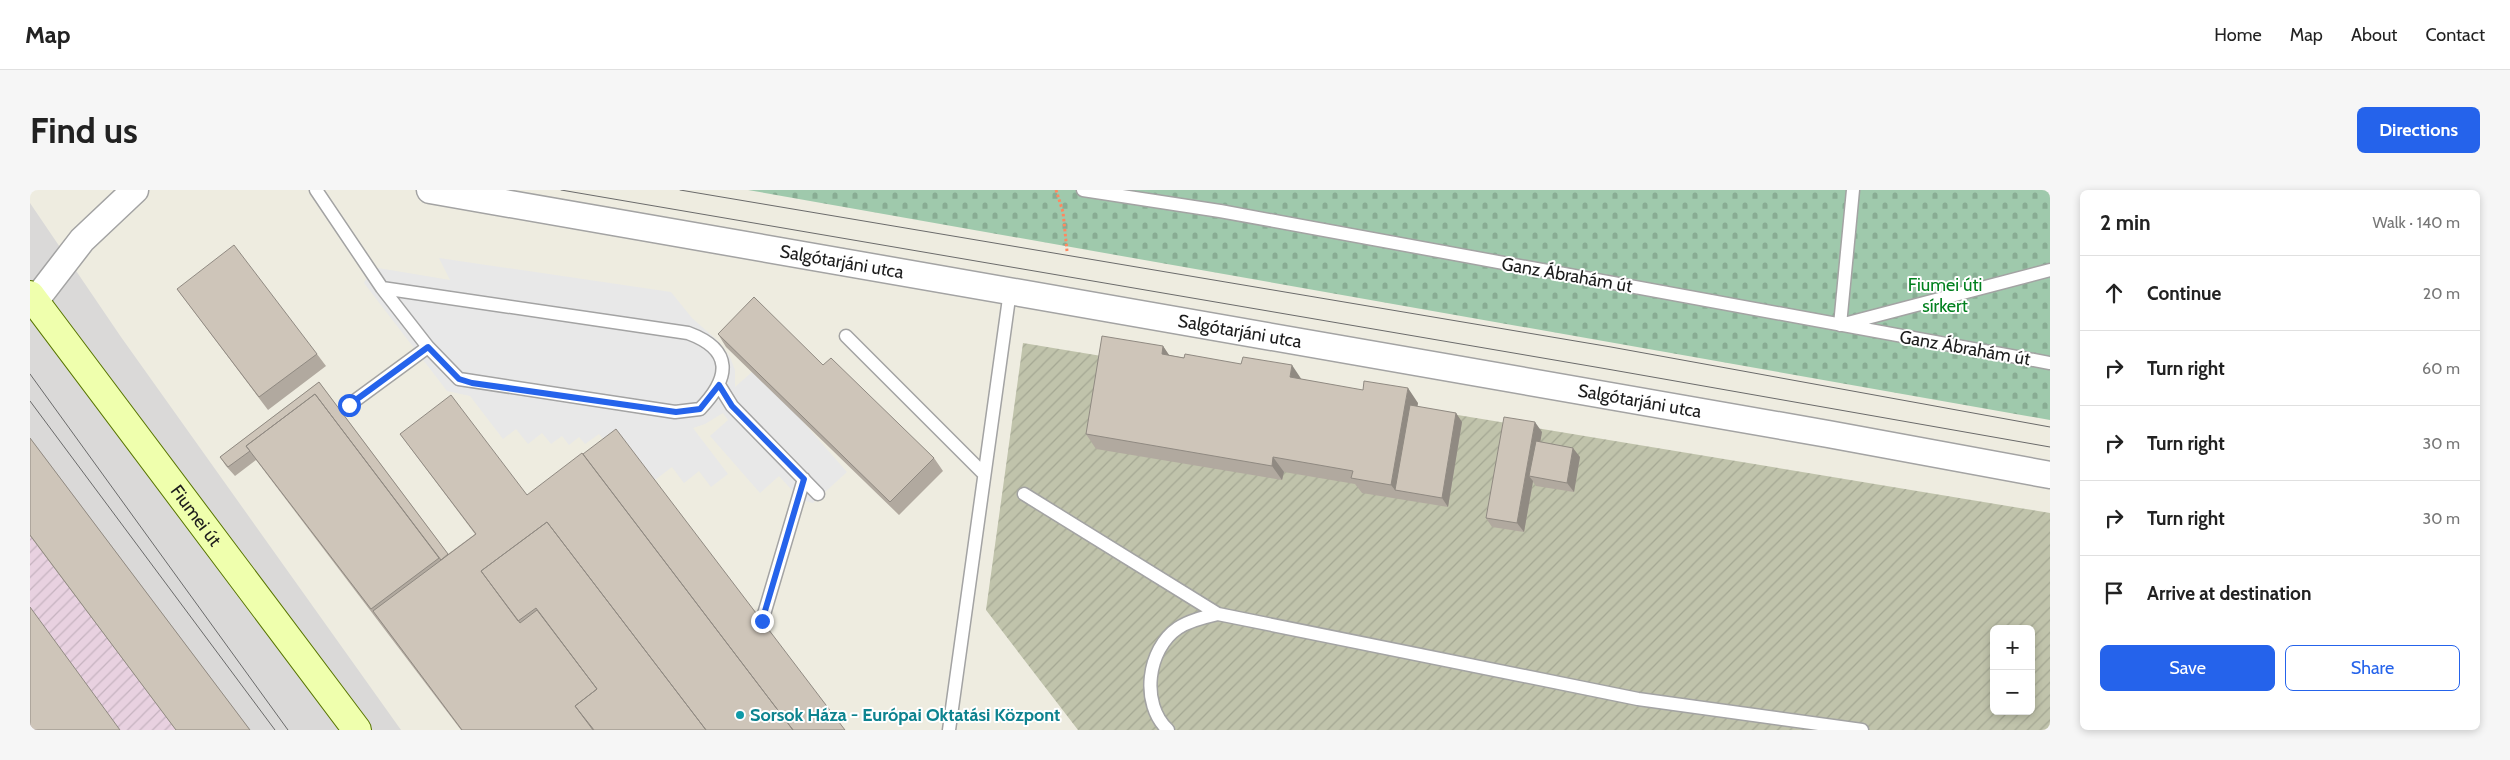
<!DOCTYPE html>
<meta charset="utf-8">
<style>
:root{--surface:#fff;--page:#f6f6f6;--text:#222;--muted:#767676;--line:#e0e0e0;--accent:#2563eb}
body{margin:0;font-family:Cabin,sans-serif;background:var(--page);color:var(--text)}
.controls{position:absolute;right:15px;bottom:15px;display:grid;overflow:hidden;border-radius:8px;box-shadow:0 2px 8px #0003}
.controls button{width:45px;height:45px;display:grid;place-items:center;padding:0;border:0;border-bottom:1px solid var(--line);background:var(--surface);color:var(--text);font:25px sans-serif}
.stop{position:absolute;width:15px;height:15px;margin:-11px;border:4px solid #2563eb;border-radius:50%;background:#fff}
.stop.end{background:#2563eb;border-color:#fff;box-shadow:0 1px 5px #0008}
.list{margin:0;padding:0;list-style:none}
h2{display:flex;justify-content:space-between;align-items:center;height:65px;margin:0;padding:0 20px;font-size:21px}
h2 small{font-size:16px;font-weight:400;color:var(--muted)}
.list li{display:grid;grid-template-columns:32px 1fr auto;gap:15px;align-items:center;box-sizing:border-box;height:75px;padding:0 20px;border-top:1px solid var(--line)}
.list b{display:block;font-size:19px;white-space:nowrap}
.list em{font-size:16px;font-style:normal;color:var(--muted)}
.actions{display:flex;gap:10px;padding:15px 20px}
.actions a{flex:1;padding:11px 0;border:1px solid var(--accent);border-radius:8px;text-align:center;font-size:18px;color:var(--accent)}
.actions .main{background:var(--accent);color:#fff}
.icon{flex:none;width:28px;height:28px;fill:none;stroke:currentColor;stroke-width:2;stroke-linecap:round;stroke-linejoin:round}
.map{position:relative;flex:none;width:2020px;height:540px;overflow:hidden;border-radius:8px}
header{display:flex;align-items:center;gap:30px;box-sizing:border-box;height:70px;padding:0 25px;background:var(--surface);border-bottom:1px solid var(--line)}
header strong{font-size:24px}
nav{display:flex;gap:28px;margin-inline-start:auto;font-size:18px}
.intro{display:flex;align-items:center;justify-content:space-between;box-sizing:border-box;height:120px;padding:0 30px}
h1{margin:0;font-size:35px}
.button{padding:12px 22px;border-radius:8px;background:var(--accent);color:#fff;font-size:18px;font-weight:700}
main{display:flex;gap:30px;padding:0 30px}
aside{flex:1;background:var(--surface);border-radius:8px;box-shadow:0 2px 8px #0003}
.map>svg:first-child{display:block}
.residential{fill:#dad9d8}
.industrial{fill:url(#industrial-furrows)}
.construction{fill:url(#construction-furrows);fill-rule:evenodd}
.cemetery{fill:url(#cemetery-stones)}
.parking{fill:#e8e8e8}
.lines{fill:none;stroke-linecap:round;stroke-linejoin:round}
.lane-casing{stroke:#a3a3a3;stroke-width:15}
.street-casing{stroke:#a3a3a3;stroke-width:29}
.secondary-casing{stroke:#577500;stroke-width:30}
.path{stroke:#ff8860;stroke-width:3;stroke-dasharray:2.5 2.5;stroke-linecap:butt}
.lane{stroke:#fff;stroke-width:12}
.street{stroke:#fff;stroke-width:26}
.secondary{stroke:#efffad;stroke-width:28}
.tram{stroke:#6a6a6a;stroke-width:1}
.wall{fill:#b1a99f}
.shaded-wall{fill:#908a82}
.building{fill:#cec5b9;stroke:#908a82}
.route{stroke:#2563eb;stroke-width:6}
.culture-dot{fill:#0f9aa8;stroke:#fff;stroke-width:2}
.labels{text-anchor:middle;stroke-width:4;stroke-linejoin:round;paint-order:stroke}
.street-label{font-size:18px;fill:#1c1c1c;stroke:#fff}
.park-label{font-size:18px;fill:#02811f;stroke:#fff}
.culture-label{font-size:18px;font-weight:bold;fill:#0d838f;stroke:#fff;text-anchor:start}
</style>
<header>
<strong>Map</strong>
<nav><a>Home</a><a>Map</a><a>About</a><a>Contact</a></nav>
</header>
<div class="intro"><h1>Find us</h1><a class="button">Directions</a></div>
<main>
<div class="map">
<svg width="2020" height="540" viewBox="0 0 2020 540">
<defs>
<pattern id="industrial-furrows" width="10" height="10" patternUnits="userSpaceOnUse" patternTransform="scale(1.25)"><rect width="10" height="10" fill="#e8d1e0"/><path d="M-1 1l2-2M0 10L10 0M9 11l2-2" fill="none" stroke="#c6b3c0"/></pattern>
<pattern id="construction-furrows" width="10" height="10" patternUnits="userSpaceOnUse" patternTransform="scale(1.25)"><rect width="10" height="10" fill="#c0c3ab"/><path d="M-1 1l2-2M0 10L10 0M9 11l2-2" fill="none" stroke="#a4a793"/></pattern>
<pattern id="cemetery-stones" width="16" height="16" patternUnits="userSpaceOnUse" patternTransform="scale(1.25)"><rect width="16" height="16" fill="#9fc9ac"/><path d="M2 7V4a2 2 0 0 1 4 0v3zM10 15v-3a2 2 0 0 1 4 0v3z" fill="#88ac93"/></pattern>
</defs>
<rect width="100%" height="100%" fill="#eeece0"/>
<path class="residential" d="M0 13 91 147 371 540H0Z"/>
<path class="industrial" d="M0 249 219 540H0Z"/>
<path class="construction" d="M993 153 2020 323V540H1048L956 420ZM1964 439H2001V521H1964Z"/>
<path class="cemetery" d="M718 0H2020V230Z"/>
<path class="parking" d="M409 68 641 102 662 128 689 152 700 167 705 180V197L722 182 767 225 817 282 783 313 771 310 749 286 730 303 680 246 698 230 693 223 675 234 663 238 698 284 681 297 669 281 654 293 642 277 625 290 590 245 577 254 569 244 555 254 549 247 539 255 532 246 521 254 512 243 498 254 486 239 473 249 440 206 417 201 334 93 342 77 420 90Z"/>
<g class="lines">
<defs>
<path id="lane" d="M286 0 352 98 398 157 429 189 645 222 670 219C700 188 704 160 658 143L352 98
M1053 0 1190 21 2020 173
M1814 134 2020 80
M1810 135 1823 0
M816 146 954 284
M689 195 702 216 788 304
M319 215 398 157
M994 304 1188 424
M732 431 774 289
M919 540 980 101
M1138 540C1110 514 1117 459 1148 438 1160 430 1175 427 1188 424L1608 509 1832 540"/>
<g id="street">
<path id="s1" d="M400 0 1798 244 2020 285"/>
<path d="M5 111 52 50 105 0"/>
</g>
<g id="secondary">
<path id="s2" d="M0 105 327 540"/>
</g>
</defs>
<use href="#lane" class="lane-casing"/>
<use href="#street" class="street-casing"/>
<use href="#secondary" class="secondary-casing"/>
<path class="path" d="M1026 0 1033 22 1037 61"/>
<use href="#lane" class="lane"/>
<use href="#street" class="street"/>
<use href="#secondary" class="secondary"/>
<path class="tram" d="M531 0 1577 179 2020 257
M650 0 1581 157 2020 237
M0 184 258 540
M0 211 245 540"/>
</g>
<path class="wall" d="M147 99 287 164 296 176 238 220Z
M688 144 793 175 904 268 913 281 869 325 696 157Z
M1133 156 1139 165 1271 189 1388 213 1387 217 1426 223 1432 232 1418 317 1332 303 1325 294 1254 282 1252 290 1066 259 1056 244Z
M289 192 418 364 445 344 370 244 497 305 815 540H431L226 270 205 286 196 276 190 267Z
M1512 242 1510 252 1550 267 1544 302 1506 296 1503 292 1494 342 1462 337 1456 328Z
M0 248 220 540H146L0 346Z"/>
<path class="shaded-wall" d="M1133 156 1143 171 1132 164Z
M1262 175 1272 190 1260 187Z
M1378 198 1388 213 1373 301 1365 300 1361 295Z
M1426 223 1432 232 1418 317 1412 308Z
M1505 232 1512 242 1504 287 1499 286 1503 291 1494 342 1487 333Z
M1543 258 1550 267 1544 302 1537 293Z
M1243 267 1254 282 1252 290 1242 276Z"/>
<path class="building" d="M204 55 287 164 229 207 147 99Z
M724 107 793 175 801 168 904 268 860 312 688 144Z
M1072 146 1133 156 1132 164 1154 168 1155 164 1211 174 1213 167 1262 175 1260 187 1333 200 1334 191 1378 198 1361 295 1321 288 1323 281 1243 267 1242 276 1056 244Z
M289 192 418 364 411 370 285 204 216 256 220 261 198 277 190 267Z
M285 204 409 368 341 419 216 256Z
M421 205 497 305 552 263 763 540H676L517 332 451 381 490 433 507 420 567 499 545 516 563 540H432L343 421 446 344 370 244Z
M1380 215 1426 223 1412 308 1365 300Z
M1474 227 1505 232 1487 333 1456 328Z
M586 239 815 540H763L553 264Z
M0 248 220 540H146L0 345Z
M1506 251 1543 258 1537 293 1499 286Z
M517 332 676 540H564L545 516 567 499 506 418 488 431 451 381Z
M0 417 90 540H0Z"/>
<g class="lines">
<path class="route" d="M319 215 398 157 429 189 442 193 646 222 670 219 689 195 702 216 774 289 732 431"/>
</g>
<circle class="culture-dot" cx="710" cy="525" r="5"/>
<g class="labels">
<g class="street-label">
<text dy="6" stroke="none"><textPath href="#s1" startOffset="418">Salgótarjáni utca</textPath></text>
<text transform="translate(1537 85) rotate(10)" y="6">Ganz Ábrahám út</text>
<text dy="6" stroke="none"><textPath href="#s1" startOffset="822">Salgótarjáni utca</textPath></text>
<text transform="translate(1935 158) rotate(10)" y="6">Ganz Ábrahám út</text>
<text dy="6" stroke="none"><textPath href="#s1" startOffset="1228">Salgótarjáni utca</textPath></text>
<text dy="6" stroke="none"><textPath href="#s2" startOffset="276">Fiumei út</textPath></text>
</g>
<g class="park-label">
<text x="1915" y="101">Fiumei úti<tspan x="1915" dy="21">sírkert</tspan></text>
</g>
<g class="culture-label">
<text x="720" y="531">Sorsok Háza - Európai Oktatási Központ</text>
</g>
</g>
</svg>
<div class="controls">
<button>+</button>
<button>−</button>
</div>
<div class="stop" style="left:319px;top:215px"></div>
<div class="stop end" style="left:732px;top:431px"></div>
</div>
<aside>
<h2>2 min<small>Walk · 140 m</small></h2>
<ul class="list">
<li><svg class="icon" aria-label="ahead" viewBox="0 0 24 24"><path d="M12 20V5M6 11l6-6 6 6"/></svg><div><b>Continue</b></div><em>20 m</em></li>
<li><svg class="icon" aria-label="right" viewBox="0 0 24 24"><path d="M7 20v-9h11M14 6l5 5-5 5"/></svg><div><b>Turn right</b></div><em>60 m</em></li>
<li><svg class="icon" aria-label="right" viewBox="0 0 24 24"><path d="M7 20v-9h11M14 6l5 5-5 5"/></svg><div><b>Turn right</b></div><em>30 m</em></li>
<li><svg class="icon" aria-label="right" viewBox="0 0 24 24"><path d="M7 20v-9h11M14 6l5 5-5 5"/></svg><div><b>Turn right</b></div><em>30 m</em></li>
<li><svg class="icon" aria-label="arrive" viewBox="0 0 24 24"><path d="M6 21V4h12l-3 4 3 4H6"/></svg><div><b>Arrive at destination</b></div></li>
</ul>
<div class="actions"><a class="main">Save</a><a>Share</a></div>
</aside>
</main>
